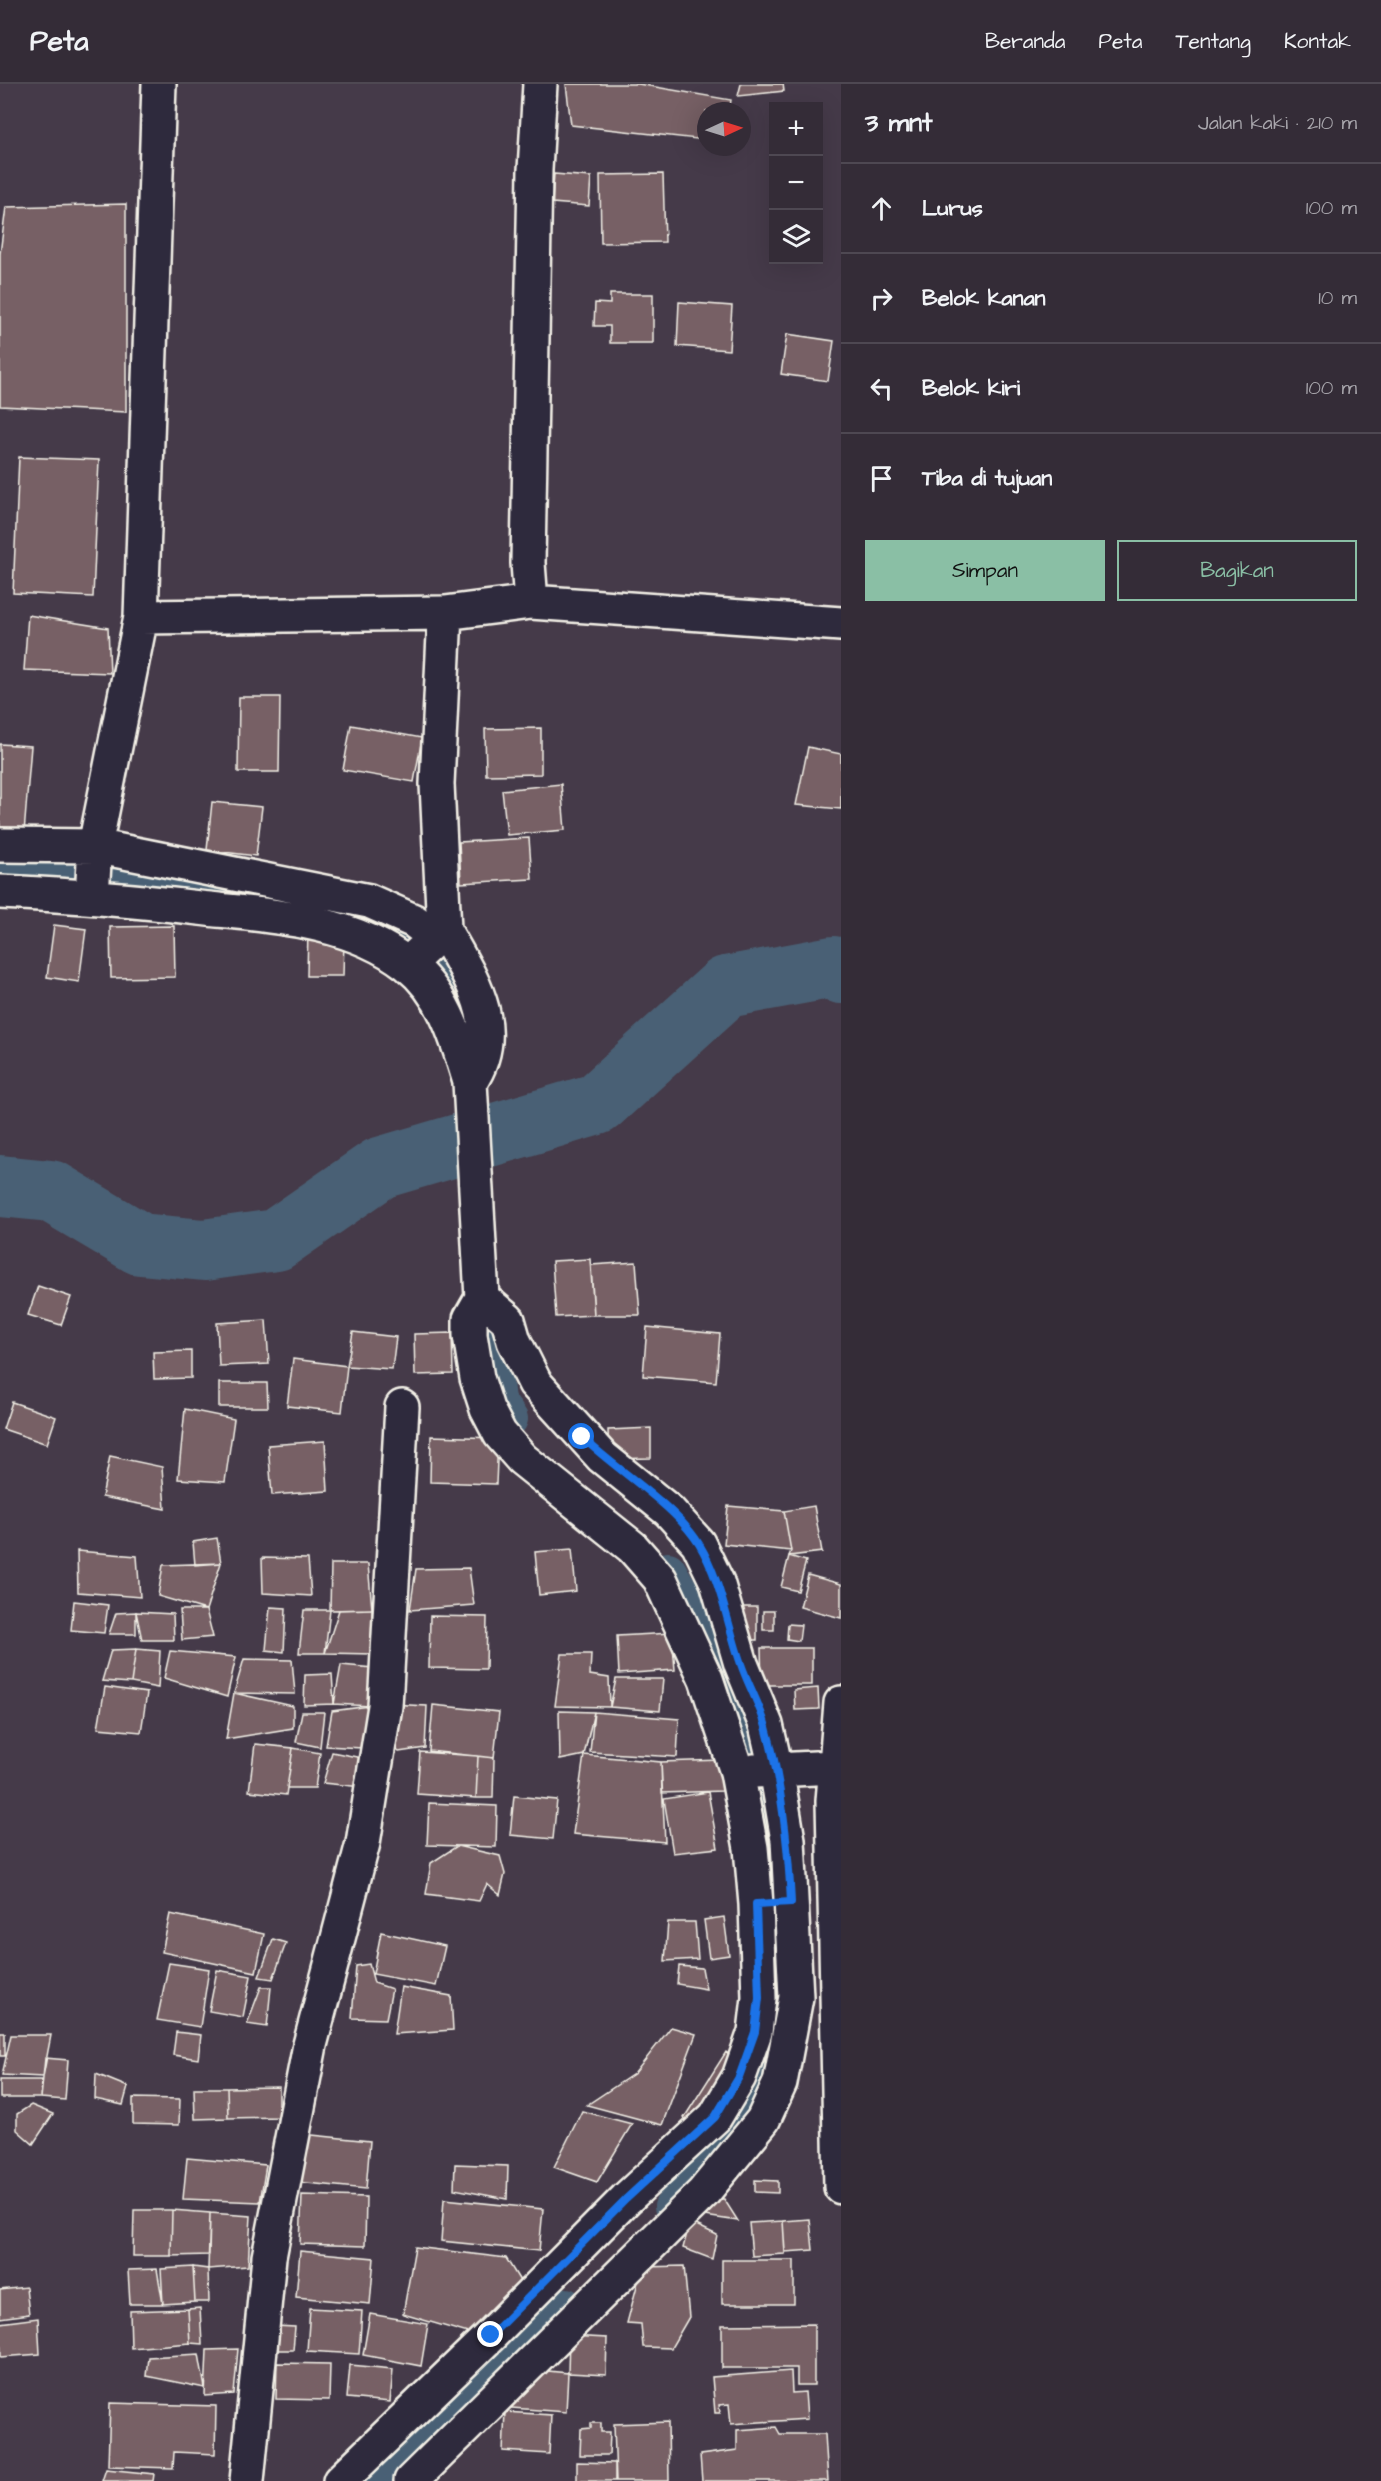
<!DOCTYPE html>
<html lang="id">
<meta charset="utf-8">
<style>
:root{--surface:#342c37;--page:#3f3842;--text:#f1f3f6;--muted:#a9a7ad;--line:#4e4852;--accent:#8abfa5}
body{margin:0;font-family:"Architects Daughter",sans-serif;background:var(--page);color:var(--text)}
.controls{position:absolute;right:18px;top:18px;display:grid;overflow:hidden;border-radius:0px;box-shadow:0 6px 24px #0002}
.controls button{width:54px;height:54px;display:grid;place-items:center;padding:0;border:0;border-bottom:2px solid var(--line);background:var(--surface);color:var(--text);font:30px sans-serif}
.compass{position:absolute;left:697px;top:18px;width:54px;height:54px;border-radius:50%;background:var(--surface);box-shadow:0 6px 24px #0002;rotate:86deg}
.stop{position:absolute;width:18px;height:18px;margin:-14px;border:4px solid #1a73e8;border-radius:50%;background:#fff}
.stop.end{background:#1a73e8;border-color:#fff;box-shadow:0 2px 6px #0008}
.list{margin:0;padding:0;list-style:none}
h2{display:flex;justify-content:space-between;align-items:center;height:78px;margin:0;padding:0 24px;font-size:26px}
h2 small{font-size:20px;font-weight:400;color:var(--muted)}
.list li{display:grid;grid-template-columns:39px 1fr auto;gap:18px;align-items:center;box-sizing:border-box;height:90px;padding:0 24px;border-top:2px solid var(--line)}
.list b{display:block;font-size:22px;white-space:nowrap}
.list em{font-size:20px;font-style:normal;color:var(--muted)}
.actions{display:flex;gap:12px;padding:18px 24px}
.actions a{flex:1;padding:14px 0;border:2px solid var(--accent);border-radius:0px;text-align:center;font-size:21px;color:var(--accent)}
.actions .main{background:var(--accent);color:#111}
.icon{flex:none;width:33px;height:33px;fill:none;stroke:currentColor;stroke-width:2;stroke-linecap:round;stroke-linejoin:round}
.map{position:relative;flex:none;width:841px;height:2397px;overflow:hidden}
header{display:flex;align-items:center;gap:36px;box-sizing:border-box;height:84px;padding:0 30px;background:var(--surface);border-bottom:2px solid var(--line)}
header strong{font-size:28px}
nav{display:flex;gap:33px;margin-inline-start:auto;font-size:21px}
main{display:flex}
aside{flex:1;background:var(--surface)}
.map>svg:first-child{display:block}
.lines{fill:none;stroke-linecap:round;stroke-linejoin:round}
.canal{stroke:#4a6174;stroke-width:36}
.river{stroke:#4a6174;stroke-width:62}
.building{fill:#776165;stroke:#f4f1e8;stroke-width:1.5}
.street-casing{stroke:#f4f1e8;stroke-width:38}
.street{stroke:#2f2a3d;stroke-width:33}
.route{stroke:#1a73e8;stroke-width:8}
</style>
<header>
<strong>Peta</strong>
<nav><a>Beranda</a><a>Peta</a><a>Tentang</a><a>Kontak</a></nav>
</header>
<main>
<div class="map">
<svg width="841" height="2397" viewBox="0 0 841 2397">
<rect width="100%" height="100%" fill="#453a49"/>
<filter id="ink" filterUnits="userSpaceOnUse"><feTurbulence type="fractalNoise" baseFrequency=".0167" numOctaves="2"/><feDisplacementMap in="SourceGraphic" scale="12" xChannelSelector="R" yChannelSelector="G"/><feConvolveMatrix kernelMatrix="1 2 1 2 8 2 1 2 1" color-interpolation-filters="sRGB"/></filter>
<g filter="url(#ink)">
<g class="lines">
<path class="canal" d="M0 779 57 781 266 813 318 823 397 848 438 883 466 938
M488 1235 497 1317 510 1335
M668 1486 701 1541 755 1682 775 1812 782 1918 753 2014 672 2123
M381 2397 566 2222"/>
<path class="river" d="M0 1102 51 1107 140 1160 204 1166 276 1156 380 1084 597 1020 726 903 833 883 841 889"/>
</g>
<path class="building" d="M566 0H638L731 16 729 27H706V56L571 41Z
M741 0H783L784 7 738 12Z
M554 90 591 93 589 122 552 119Z
M663 90 665 158 601 159 600 91Z
M126 120V328L0 322V170L6 123Z
M610 210H653V259H610V242H594L595 219 610 220Z
M679 218 732 222 729 266 677 262Z
M787 250 834 257 828 297 781 290Z
M19 373 99 376 93 513 13 509Z
M28 531 108 544 110 589 24 586Z
M239 613H280L279 688H238Z
M351 641 422 654 414 698 343 686Z
M541 644V690L486 691 485 645Z
M0 660 31 662 24 749 0 747Z
M808 663 841 670V725L796 721Z
M561 700 565 746 507 751 502 706Z
M212 718 262 723 256 772 207 766Z
M529 754 532 795 461 799 459 758Z
M54 841 86 845 79 898 47 893Z
M174 842 175 893 111 894 110 843Z
M308 845 344 856 343 892H307Z
M590 1175 594 1231 556 1233 552 1177Z
M636 1178 640 1231H594L591 1181Z
M38 1202 71 1213 61 1241 28 1231Z
M266 1236 269 1280 219 1282 217 1239Z
M647 1243 720 1250 716 1298 643 1292Z
M353 1248 396 1253 392 1285 347 1282Z
M452 1249 453 1290 415 1291 414 1250Z
M191 1267V1294L154 1295 153 1268Z
M293 1275 347 1282 342 1328 287 1322Z
M219 1299H267L268 1323H219Z
M12 1318 56 1333 47 1360 3 1345Z
M185 1325 234 1335 225 1398 178 1395Z
M651 1344V1374L609 1375 608 1346Z
M431 1352 498 1354 496 1400 430 1398Z
M325 1357 328 1407 272 1411 268 1361Z
M110 1372 162 1383 165 1425 102 1413Z
M728 1422 784 1427 791 1467 724 1460Z
M814 1422 822 1468 789 1472 791 1467 784 1427Z
M217 1454 221 1479 195 1481 193 1458Z
M572 1465 576 1507 539 1511 535 1468Z
M77 1467 137 1472 140 1513 78 1508Z
M789 1472 806 1477 798 1507 781 1503Z
M262 1474 308 1475 311 1512 263 1509Z
M221 1479 206 1526 158 1512 163 1481Z
M331 1480H368L372 1525 330 1526Z
M469 1484 474 1521 410 1526 416 1485Z
M808 1491 841 1500V1534L800 1523Z
M74 1517 108 1521 104 1549 71 1546Z
M270 1523 286 1524 284 1568 266 1566Z
M736 1523H757V1556H737Z
M372 1525 373 1570 325 1569 339 1526Z
M180 1526H206L213 1553 182 1556Z
M304 1526H330L325 1569H299Z
M763 1527H774V1546H763Z
M136 1528V1550H109L116 1529Z
M136 1528 173 1530 174 1556H142Z
M430 1532 487 1533 486 1585 429 1584Z
M788 1540 801 1541 799 1557 787 1555Z
M672 1549 675 1586 619 1590 617 1552Z
M761 1564H812V1601H762Z
M136 1565 131 1599 102 1597 111 1566Z
M136 1565 160 1567 158 1604 131 1599Z
M170 1567 236 1573 227 1613 164 1594Z
M562 1570H591L590 1591 609 1594 610 1623 555 1622Z
M244 1575 292 1576 295 1610 234 1609Z
M341 1581 373 1584 370 1622 334 1620Z
M332 1590 334 1620 304 1621 305 1591Z
M616 1595H663L660 1627 610 1623Z
M105 1603 147 1609 141 1648 98 1644Z
M818 1604 819 1625 795 1626 794 1606Z
M234 1609 293 1622V1644L226 1655Z
M391 1620 427 1622 425 1664 399 1668 385 1656Z
M433 1621 499 1628 494 1674 429 1667Z
M370 1622 362 1664 326 1662 332 1627Z
M559 1627 594 1628 584 1671 560 1676Z
M302 1628H324L320 1663 296 1658Z
M594 1628 679 1635 677 1673 590 1668Z
M255 1660 293 1664 286 1711 249 1707Z
M293 1664 320 1669 315 1704H287Z
M332 1668 367 1675 362 1703 323 1699Z
M420 1668 478 1672 476 1714 417 1710Z
M584 1671 661 1678 665 1758 573 1750Z
M478 1672 494 1674 493 1714H476Z
M721 1676 722 1707 662 1709 661 1678Z
M708 1708 718 1764 673 1769 664 1715Z
M514 1712 557 1716 553 1755 510 1751Z
M429 1719 497 1722 496 1763 427 1761Z
M457 1762 500 1772 505 1790 500 1811 487 1800 479 1817 426 1810 431 1779Z
M170 1830 264 1850 256 1888 162 1868Z
M724 1833 729 1871 709 1874 704 1836Z
M668 1838H695L698 1875 665 1877Z
M381 1848 445 1862 436 1902 373 1890Z
M273 1855 286 1859 273 1895 259 1893Z
M169 1879 209 1885 200 1943 157 1936Z
M369 1880 374 1899 392 1905 386 1935 352 1934 356 1882Z
M679 1882 702 1884 706 1905 677 1900Z
M217 1886 251 1892 243 1933 209 1927Z
M261 1903H271L267 1943 247 1940Z
M401 1903 451 1912 453 1946 394 1950Z
M671 1943 696 1950 662 2041 587 2021 635 1989Z
M176 1948 201 1951 198 1975 173 1971Z
M0 1949H5V1972H0Z
M11 1951H51L43 1993 2 1991Z
M726 1968 734 1974 696 2046 684 2034Z
M45 1974 68 1976 65 2016 41 2014Z
M96 1990 128 2003 123 2021 95 2015Z
M0 1996H42L41 2014H0Z
M279 2003V2033L228 2034 227 2004Z
M194 2004H227L228 2034 195 2035Z
M133 2014 180 2015 179 2041 133 2040Z
M31 2021 53 2030 33 2060 17 2046V2030Z
M582 2027 632 2040 597 2098 554 2083Z
M302 2050 370 2057 366 2105 297 2098Z
M187 2074 266 2081 260 2118 183 2115Z
M455 2080 508 2082 507 2115 454 2105Z
M755 2096 778 2097V2109L755 2108Z
M302 2111 366 2113 365 2162 300 2160Z
M444 2115 543 2125 539 2167 441 2157Z
M716 2115H724L738 2137 691 2130 713 2124Z
M134 2126H172L171 2172H133Z
M172 2126 210 2129 209 2171 171 2172Z
M210 2129 251 2132 248 2182 208 2185Z
M810 2135 813 2166 785 2168 783 2137Z
M783 2137 785 2170 752 2172 749 2139Z
M690 2138 717 2151 712 2175 683 2164Z
M415 2163 506 2174 520 2197 471 2250 403 2230Z
M300 2167 374 2174 370 2220 296 2213Z
M722 2176H794V2220H722Z
M684 2182 689 2233 671 2264 643 2263 641 2240 627 2239 642 2183Z
M193 2183 195 2218 163 2220 161 2185Z
M193 2183 208 2185 209 2218H195Z
M157 2185 163 2220H130L128 2186Z
M26 2203 29 2230 0 2234V2206Z
M200 2224 202 2260 190 2259 188 2225Z
M310 2224 362 2227 359 2270 307 2267Z
M188 2225 190 2259 131 2264 130 2227Z
M370 2230 428 2240 421 2282 363 2271Z
M38 2234 40 2270 1 2273 0 2239Z
M814 2240V2301H797V2284H722V2241Z
M275 2242 295 2243 293 2266H273Z
M569 2252 607 2254 606 2291 568 2289Z
M238 2265 234 2310 205 2312 207 2266Z
M199 2270 205 2304 146 2292 148 2273Z
M277 2279 330 2280 329 2316 276 2315Z
M350 2281 393 2285 390 2318 347 2314Z
M538 2286 568 2289 566 2328 499 2323Z
M791 2287 792 2309 805 2308 807 2335 731 2340 729 2320 719 2321 720 2329H715L712 2293Z
M110 2319 216 2322 215 2370 174 2368 173 2384 108 2382Z
M505 2328 551 2331 549 2370 503 2367Z
M668 2338 669 2397H616L614 2340Z
M591 2339H601V2348H610L609 2371H580L581 2345 591 2344Z
M776 2343 780 2350H825L828 2397H702L700 2371 737 2366V2346Z
M577 2378 615 2379V2397H577Z
M106 2385 154 2390 153 2397H102Z"/>
<g class="lines">
<defs>
<path id="street" d="M531 518 841 540
M141 533 445 529
M0 761 95 762 369 817 414 837 436 854
M0 808C67 811 133 816 199 824 270 832 349 835 407 880 445 910 457 955 470 998
M92 812 95 762 141 533 159 0
M408 880 444 846 437 700 445 529 531 518 528 479 535 86 540 0
M841 1619 833 1717 841 2103
M754 1687 835 1683
M247 2397 269 2173 310 1961 363 1759 385 1622 402 1323
M340 2397 491 2251 626 2115 715 2033 739 1993 755 1948 759 1914 756 1820 751 1764 737 1688 706 1595 660 1495 632 1463 522 1375 500 1350 487 1325 477 1294 470 1251V1235L482 1214
M411 2397 703 2109 763 2036 780 1999 796 1913 788 1756 776 1685 766 1641 741 1580 717 1498 698 1459 669 1427 602 1373 535 1299 514 1257 508 1236 482 1214 470 998C506 945 471 894 444 846"/>
</defs>
<use href="#street" class="street-casing"/>
<use href="#street" class="street"/>
</g>
</g>
<g class="lines" filter="url(#ink)">
<path class="route" d="M491 2251 626 2115 715 2033 739 1993 755 1948 759 1914 756 1820 791 1818C788 1759 782 1700 766 1643 760 1621 748 1601 741 1580 727 1540 721 1496 699 1460 675 1421 616 1386 582 1353"/>
</g>
</svg>
<div class="controls">
<button>+</button>
<button>−</button>
<button><svg class="icon" aria-label="layers" viewBox="0 0 24 24"><path d="M12 4l9 5-9 5-9-5zM3 14l9 5 9-5"/></svg></button>
</div>
<svg class="compass" viewBox="-18 -18 36 36"><path d="M0-13l5 13h-10z" fill="#e53935"/><path d="M0 13l5-13h-10z" fill="#a9a7ad"/></svg>
<div class="stop" style="left:582px;top:1353px"></div>
<div class="stop end" style="left:491px;top:2251px"></div>
</div>
<aside>
<h2>3 mnt<small>Jalan kaki · 210 m</small></h2>
<ul class="list">
<li><svg class="icon" aria-label="ahead" viewBox="0 0 24 24"><path d="M12 20V5M6 11l6-6 6 6"/></svg><div><b>Lurus</b></div><em>100 m</em></li>
<li><svg class="icon" aria-label="right" viewBox="0 0 24 24"><path d="M7 20v-9h11M14 6l5 5-5 5"/></svg><div><b>Belok kanan</b></div><em>10 m</em></li>
<li><svg class="icon" aria-label="left" viewBox="0 0 24 24"><path d="M17 20v-9H6M10 6l-5 5 5 5"/></svg><div><b>Belok kiri</b></div><em>100 m</em></li>
<li><svg class="icon" aria-label="arrive" viewBox="0 0 24 24"><path d="M6 21V4h12l-3 4 3 4H6"/></svg><div><b>Tiba di tujuan</b></div></li>
</ul>
<div class="actions"><a class="main">Simpan</a><a>Bagikan</a></div>
</aside>
</main>
